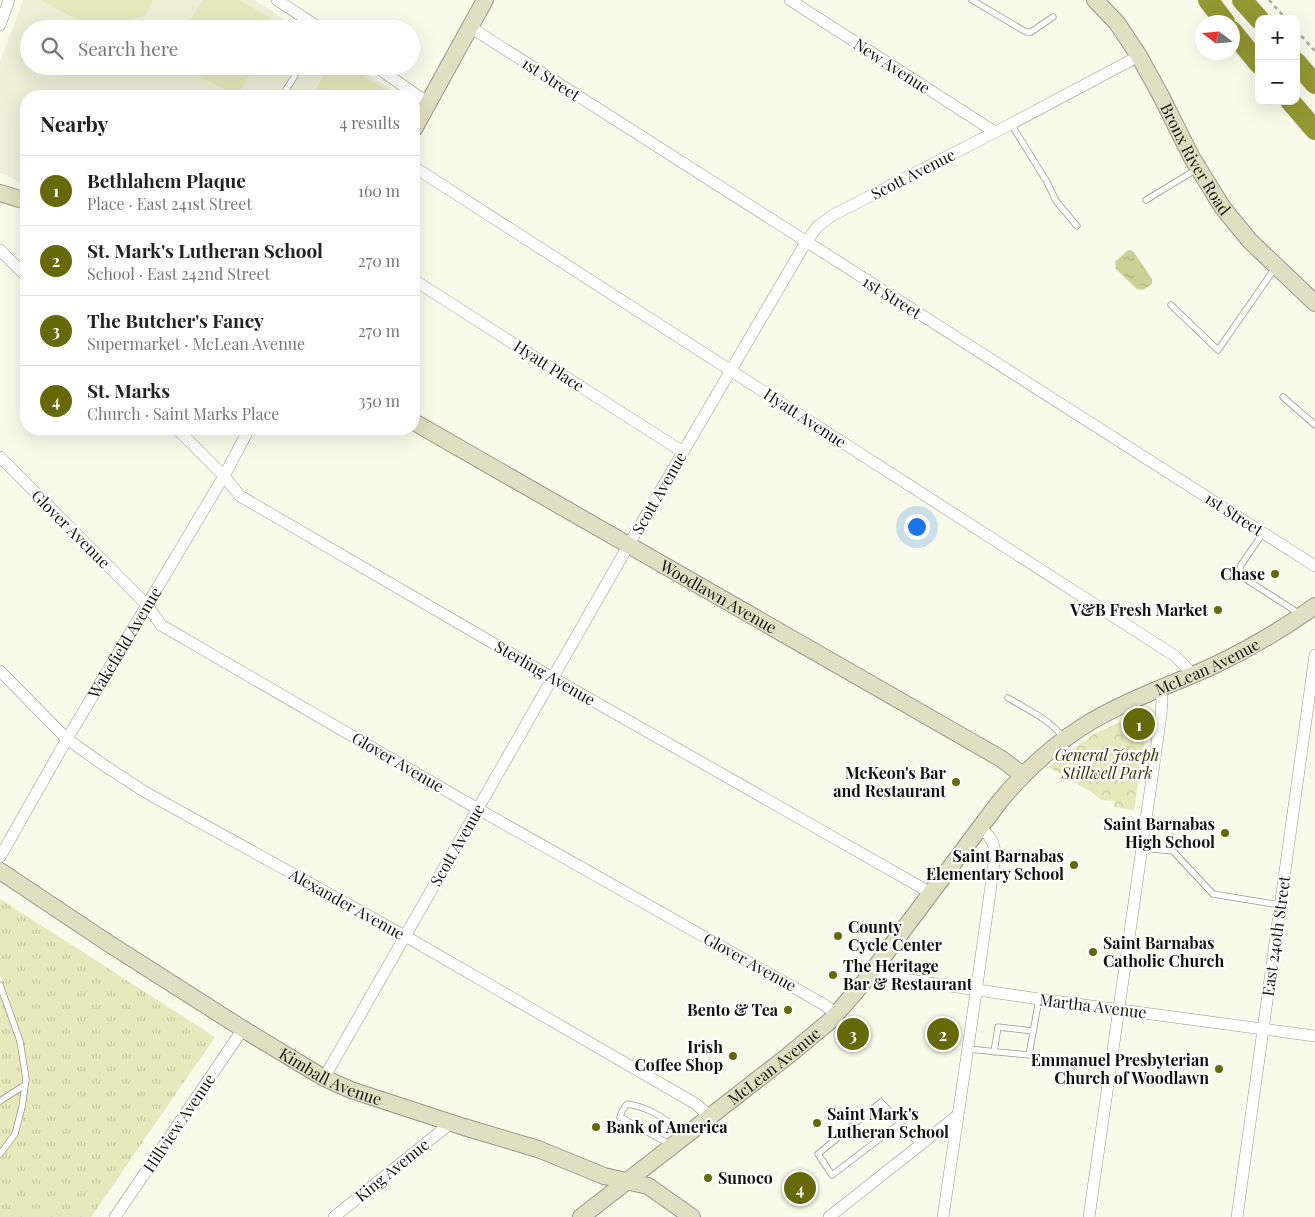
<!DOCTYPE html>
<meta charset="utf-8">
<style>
:root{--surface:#fff;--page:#f2f2f2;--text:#222;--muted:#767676;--line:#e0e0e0;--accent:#656907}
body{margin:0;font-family:"Playfair Display",serif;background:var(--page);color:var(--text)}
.controls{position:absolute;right:15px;top:15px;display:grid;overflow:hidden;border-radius:10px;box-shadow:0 5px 20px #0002}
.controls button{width:45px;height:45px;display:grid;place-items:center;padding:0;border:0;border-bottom:1px solid var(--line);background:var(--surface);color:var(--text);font:25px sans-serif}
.compass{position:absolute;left:1195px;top:15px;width:45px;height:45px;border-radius:50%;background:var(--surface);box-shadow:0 5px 20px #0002;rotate:286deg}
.you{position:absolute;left:916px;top:526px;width:18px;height:18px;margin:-12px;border:4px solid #fff;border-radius:50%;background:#1a73e8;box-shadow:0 0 0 8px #1a73e833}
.badge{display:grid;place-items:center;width:32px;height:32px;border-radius:50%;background:var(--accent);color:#fff;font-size:16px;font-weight:700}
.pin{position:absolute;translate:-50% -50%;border:2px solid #fff;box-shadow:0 1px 5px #0006}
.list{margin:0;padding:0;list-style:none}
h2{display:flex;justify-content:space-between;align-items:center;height:65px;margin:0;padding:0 20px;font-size:21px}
h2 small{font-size:16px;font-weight:400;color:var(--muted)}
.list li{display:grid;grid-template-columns:32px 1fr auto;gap:15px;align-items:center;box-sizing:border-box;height:70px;padding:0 20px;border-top:1px solid var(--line)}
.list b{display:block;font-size:19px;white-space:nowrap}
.list p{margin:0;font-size:16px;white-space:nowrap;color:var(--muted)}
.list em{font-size:16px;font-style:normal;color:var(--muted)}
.icon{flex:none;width:28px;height:28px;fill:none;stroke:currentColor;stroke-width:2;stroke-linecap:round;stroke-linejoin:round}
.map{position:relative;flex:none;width:1315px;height:1217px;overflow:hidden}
.search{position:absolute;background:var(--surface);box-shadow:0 5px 20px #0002;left:20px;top:20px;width:400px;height:55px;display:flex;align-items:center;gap:12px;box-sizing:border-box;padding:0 18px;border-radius:28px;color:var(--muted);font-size:19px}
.panel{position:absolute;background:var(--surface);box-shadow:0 5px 20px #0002;left:20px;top:90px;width:400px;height:345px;border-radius:20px}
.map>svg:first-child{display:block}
.built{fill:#edefd7}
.grass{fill:url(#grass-tufts)}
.park{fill:url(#park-crowns)}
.garden{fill:#e5e9bc}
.water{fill:url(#water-ripples)}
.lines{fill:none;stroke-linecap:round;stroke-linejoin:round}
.lane-casing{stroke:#969789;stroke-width:7}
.street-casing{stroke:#969789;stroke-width:12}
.secondary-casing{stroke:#969789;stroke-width:18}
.highway-casing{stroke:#dededd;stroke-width:21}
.path{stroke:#a9aa9e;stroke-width:2.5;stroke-dasharray:4 4;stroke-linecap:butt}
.lane{stroke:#fff;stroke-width:5.5}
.street{stroke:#fff;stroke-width:11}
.secondary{stroke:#dfe0c2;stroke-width:16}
.highway{stroke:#949832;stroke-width:20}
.poi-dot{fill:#656907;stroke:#fff;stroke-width:2}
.labels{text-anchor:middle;stroke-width:4.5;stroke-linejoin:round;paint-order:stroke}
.street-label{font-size:16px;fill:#13130e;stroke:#fff}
.poi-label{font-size:16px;font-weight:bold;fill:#13130e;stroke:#fff;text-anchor:end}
.park-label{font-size:16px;font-style:italic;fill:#323303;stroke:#fff}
</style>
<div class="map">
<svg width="1315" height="1217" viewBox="0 0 1315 1217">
<defs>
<pattern id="grass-tufts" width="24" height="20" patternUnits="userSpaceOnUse" patternTransform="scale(1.25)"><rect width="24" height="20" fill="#e5e9bc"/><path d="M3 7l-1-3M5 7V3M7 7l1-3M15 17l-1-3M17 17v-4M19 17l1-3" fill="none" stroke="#c4c7a0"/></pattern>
<pattern id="park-crowns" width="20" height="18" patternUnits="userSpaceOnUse" patternTransform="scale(1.25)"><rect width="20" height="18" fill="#e5e9bc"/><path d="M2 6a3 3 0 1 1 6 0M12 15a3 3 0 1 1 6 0" fill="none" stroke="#c4c7a0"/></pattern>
<pattern id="water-ripples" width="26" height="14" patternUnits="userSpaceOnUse" patternTransform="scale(1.25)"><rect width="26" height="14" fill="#cbd094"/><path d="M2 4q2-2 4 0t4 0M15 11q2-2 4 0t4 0" fill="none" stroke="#adb27e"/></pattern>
</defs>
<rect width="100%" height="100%" fill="#f8faea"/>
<path class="built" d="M23 0H255L298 29H29V66H355L401 96H26V185L0 172V62Z"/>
<path class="grass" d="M0 899 215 1037 91 1217H0V995L7 994 0 975Z"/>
<path class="park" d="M1150 708 1134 810 1114 807V801L1101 800 1094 794 1049 767 1094 734Z"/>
<path class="garden" d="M40 0H153L146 15 96 29Z
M203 0H240L270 18 272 29H189V22Z
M191 66H254L238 96 204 79Z
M329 66H347L396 96H326L315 90Z"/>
<path class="water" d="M1128 250 1133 251 1152 279V284L1143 290 1137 289 1116 269 1115 262Z"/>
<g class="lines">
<defs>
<path id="lane" d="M972 0 1026 32H1031L1053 17
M282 96 301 66
M1011 124 1047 182 1056 201 1077 226
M1146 200 1197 169
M1171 305 1218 350 1275 268
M1283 397 1315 425
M1263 533 1241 565 1239 573 1244 578 1300 614
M1008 698C1028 710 1049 719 1063 737
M1142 848 1173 851 1213 894 1280 905
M0 985 20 1041 26 1079 22 1107 15 1134 0 1154
M968 1049 1029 1055 1039 999
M994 1052 998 1027 1033 1031
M0 1101 25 1085
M899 1124 832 1175 818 1154 881 1102 920 1145
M671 1145 620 1117 622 1111 627 1104C651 1107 667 1121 686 1134"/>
<g id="street">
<path d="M277 0 321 29"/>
<path d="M790 0 995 132"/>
<path d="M0 25 9 0"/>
<path d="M470 27 1315 566"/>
<path d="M375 66 428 103"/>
<path d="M414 167 1175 656 1185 666 1192 675"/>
<path d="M0 250 26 276"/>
<path d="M414 280 683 452"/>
<path d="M177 429 224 476 240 496 553 678 931 893"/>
<path d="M0 457 147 605 161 625 478 809 823 1004 837 1014"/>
<path d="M0 671 67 739 105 766 145 792 405 936 696 1104 710 1117"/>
<path id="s1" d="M0 857 67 739 224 476 249 429"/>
<path d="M874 970 882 975 889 977 1039 999 1315 1036"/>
<path d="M324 1078 628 546 806 242 817 227 833 215 1011 124 1139 56"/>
<path d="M115 1217 243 1029"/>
<path d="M334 1217 451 1123"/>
<path d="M829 1217 958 1115"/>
<path d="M943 1217C961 1096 979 976 995 855 995 842 989 835 980 827"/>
<path d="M1089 1217 1161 715 1162 701 1160 689"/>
<path d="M1237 1217 1315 655"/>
</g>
<g id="secondary">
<path id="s2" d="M1095 0 1117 23 1139 56 1161 96 1192 158 1223 208 1250 241 1315 303"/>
<path d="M414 129 485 0"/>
<path d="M0 193 26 201"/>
<path id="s3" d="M414 422 1000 758 1023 775"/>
<path id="s4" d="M0 871 108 943 243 1029 324 1078 351 1090 464 1127 538 1149 604 1176 648 1186 692 1217"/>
<path id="s5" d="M581 1217 789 1055 831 1020 865 981 1000 801C1024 772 1051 747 1082 727 1121 702 1171 685 1213 666 1249 649 1283 629 1315 606"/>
</g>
<path id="highway" d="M1208 0 1225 22
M1242 0 1259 19
M1232 31 1259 64
M1296 62 1315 84
M1290 101 1315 130"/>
</defs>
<use href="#lane" class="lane-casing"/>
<use href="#street" class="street-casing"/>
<use href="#secondary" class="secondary-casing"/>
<use href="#highway" class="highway-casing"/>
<path class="path" d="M1269 0 1286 19
M1296 30 1315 51"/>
<use href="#lane" class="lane"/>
<use href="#street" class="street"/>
<use href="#secondary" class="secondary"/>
<use href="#highway" class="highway"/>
</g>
<g class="poi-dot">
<circle cx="1275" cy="574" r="5"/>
<circle cx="1218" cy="610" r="5"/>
<circle cx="956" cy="782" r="5"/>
<circle cx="1225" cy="833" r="5"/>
<circle cx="1074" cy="865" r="5"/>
<circle cx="838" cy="936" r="5"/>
<circle cx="1093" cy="952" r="5"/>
<circle cx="833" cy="975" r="5"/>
<circle cx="788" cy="1010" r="5"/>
<circle cx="733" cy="1056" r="5"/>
<circle cx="1219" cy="1069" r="5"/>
<circle cx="817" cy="1123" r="5"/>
<circle cx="596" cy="1127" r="5"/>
<circle cx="708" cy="1178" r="5"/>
</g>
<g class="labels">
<g class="street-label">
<text transform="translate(892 66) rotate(33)" y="6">New Avenue</text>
<text transform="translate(551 79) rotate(33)" y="6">1st Street</text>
<text dy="6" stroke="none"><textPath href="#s2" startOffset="189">Bronx River Road</textPath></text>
<text transform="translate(913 174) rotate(-27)" y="6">Scott Avenue</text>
<text transform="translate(892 297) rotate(32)" y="6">1st Street</text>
<text transform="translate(549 366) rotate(33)" y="6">Hyatt Place</text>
<text transform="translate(805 418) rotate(33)" y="6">Hyatt Avenue</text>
<text transform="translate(659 493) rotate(-60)" y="6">Scott Avenue</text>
<text transform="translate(1234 514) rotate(33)" y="6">1st Street</text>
<text transform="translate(71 529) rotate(45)" y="6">Glover Avenue</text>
<text dy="6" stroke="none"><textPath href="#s3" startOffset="351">Woodlawn Avenue</textPath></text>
<text dy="6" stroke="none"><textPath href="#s1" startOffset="248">Wakefield Avenue</textPath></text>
<text dy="6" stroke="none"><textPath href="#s5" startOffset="845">McLean Avenue</textPath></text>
<text transform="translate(545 673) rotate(30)" y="6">Sterling Avenue</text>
<text transform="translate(398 762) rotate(30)" y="6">Glover Avenue</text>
<text transform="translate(457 845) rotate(-60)" y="6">Scott Avenue</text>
<text transform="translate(347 904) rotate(29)" y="6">Alexander Avenue</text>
<text transform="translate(1276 936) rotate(-82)" y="6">East 240th Street</text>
<text transform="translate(750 962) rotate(29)" y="6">Glover Avenue</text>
<text transform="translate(1093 1006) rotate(7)" y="6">Martha Avenue</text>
<text dy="6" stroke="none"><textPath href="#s5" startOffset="245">McLean Avenue</textPath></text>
<text dy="6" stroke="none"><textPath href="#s4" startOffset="390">Kimball Avenue</textPath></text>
<text transform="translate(179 1123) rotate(-56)" y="6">Hillview Avenue</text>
<text transform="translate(392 1170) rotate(-39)" y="6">King Avenue</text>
</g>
<g class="poi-label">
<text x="1265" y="580">Chase</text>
<text x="1208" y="616">V&amp;B Fresh Market</text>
<text x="946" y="779">McKeon's Bar<tspan x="946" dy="18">and Restaurant</tspan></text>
<text x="1215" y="830">Saint Barnabas<tspan x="1215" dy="18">High School</tspan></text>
<text x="1064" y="862">Saint Barnabas<tspan x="1064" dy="18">Elementary School</tspan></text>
<text x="848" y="933" text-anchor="start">County<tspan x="848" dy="18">Cycle Center</tspan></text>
<text x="1103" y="949" text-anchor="start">Saint Barnabas<tspan x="1103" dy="18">Catholic Church</tspan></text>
<text x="843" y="972" text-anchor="start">The Heritage<tspan x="843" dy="18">Bar &amp; Restaurant</tspan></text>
<text x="778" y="1016">Bento &amp; Tea</text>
<text x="723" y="1053">Irish<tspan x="723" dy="18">Coffee Shop</tspan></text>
<text x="1209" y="1066">Emmanuel Presbyterian<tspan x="1209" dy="18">Church of Woodlawn</tspan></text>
<text x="827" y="1120" text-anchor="start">Saint Mark's<tspan x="827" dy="18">Lutheran School</tspan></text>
<text x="606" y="1133" text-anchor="start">Bank of America</text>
<text x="718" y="1184" text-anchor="start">Sunoco</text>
</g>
<g class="park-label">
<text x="1107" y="761">General Joseph<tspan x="1107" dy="18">Stillwell Park</tspan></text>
</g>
</g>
</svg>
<div class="controls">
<button>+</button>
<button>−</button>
</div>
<svg class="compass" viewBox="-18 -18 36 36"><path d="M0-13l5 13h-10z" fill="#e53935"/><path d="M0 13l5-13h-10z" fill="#767676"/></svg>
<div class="you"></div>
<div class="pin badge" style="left:1139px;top:724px">1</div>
<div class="pin badge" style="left:943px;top:1034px">2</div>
<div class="pin badge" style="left:853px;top:1034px">3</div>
<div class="pin badge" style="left:800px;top:1188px">4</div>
<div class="search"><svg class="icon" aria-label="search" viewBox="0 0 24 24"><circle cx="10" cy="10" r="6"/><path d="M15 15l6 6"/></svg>Search here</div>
<section class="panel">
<h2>Nearby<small>4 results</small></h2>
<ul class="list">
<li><span class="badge">1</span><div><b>Bethlahem Plaque</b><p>Place · East 241st Street</p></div><em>160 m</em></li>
<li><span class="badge">2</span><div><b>St. Mark's Lutheran School</b><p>School · East 242nd Street</p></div><em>270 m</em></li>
<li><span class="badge">3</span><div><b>The Butcher's Fancy</b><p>Supermarket · McLean Avenue</p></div><em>270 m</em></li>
<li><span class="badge">4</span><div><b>St. Marks</b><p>Church · Saint Marks Place</p></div><em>350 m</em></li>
</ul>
</section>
</div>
